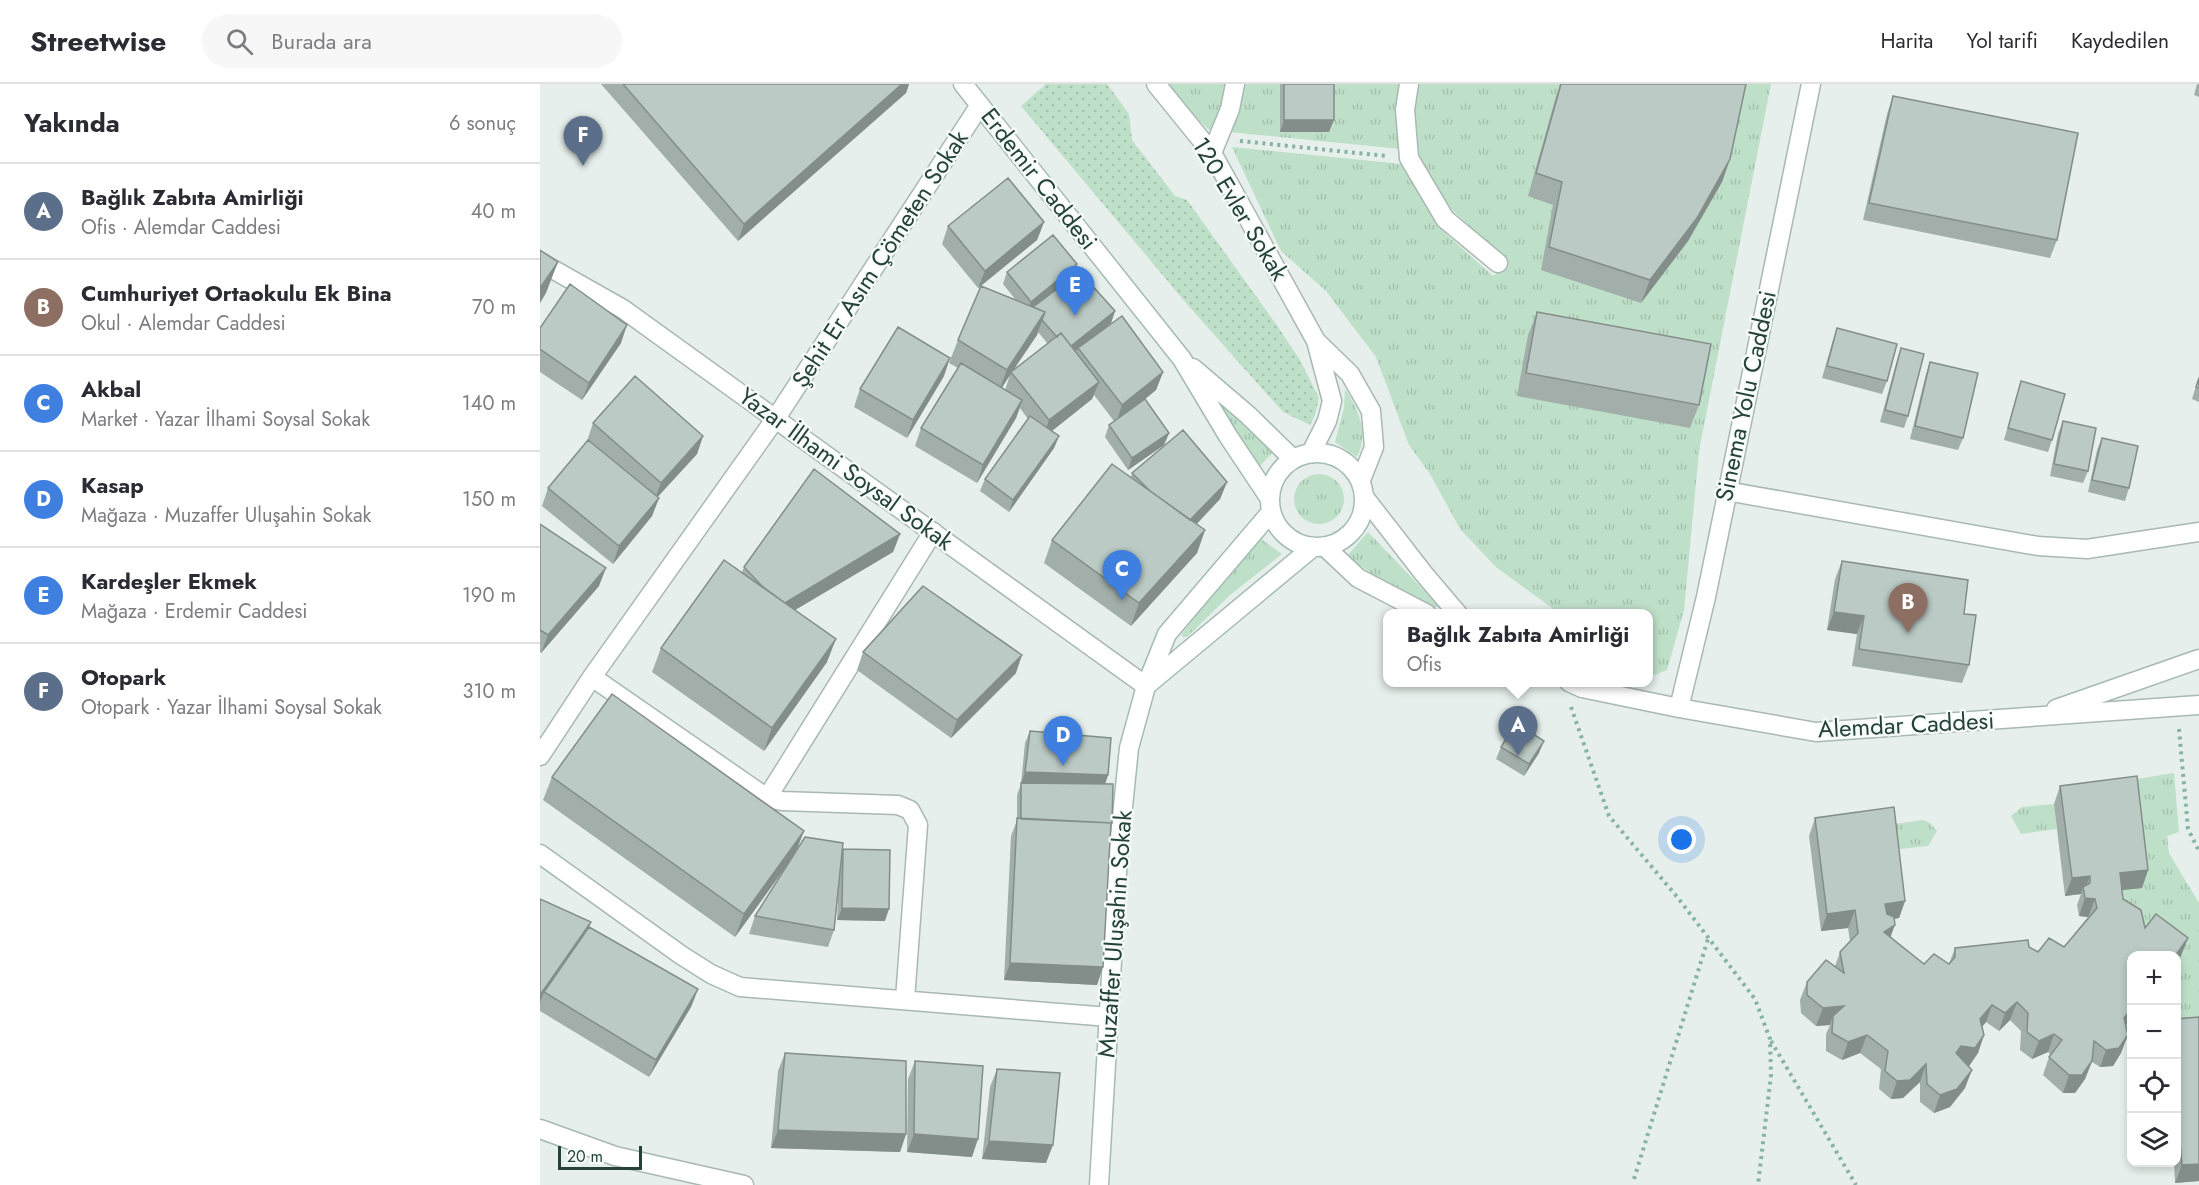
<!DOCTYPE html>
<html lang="tr">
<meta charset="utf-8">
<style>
:root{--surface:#fff;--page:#f7f7f7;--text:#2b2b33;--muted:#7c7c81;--line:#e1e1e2;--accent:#ea580c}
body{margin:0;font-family:Jost,sans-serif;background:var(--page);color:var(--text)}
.controls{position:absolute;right:18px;bottom:18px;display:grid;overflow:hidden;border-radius:12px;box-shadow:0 3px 9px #0003}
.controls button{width:54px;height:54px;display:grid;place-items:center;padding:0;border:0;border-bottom:2px solid var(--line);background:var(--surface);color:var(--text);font:30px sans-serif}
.scale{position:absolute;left:18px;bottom:15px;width:84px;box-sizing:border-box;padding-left:6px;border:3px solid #24423a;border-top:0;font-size:16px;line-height:21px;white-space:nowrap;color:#24423a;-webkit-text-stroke:4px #f7fbf9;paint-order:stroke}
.you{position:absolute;left:1142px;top:756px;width:21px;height:21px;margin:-15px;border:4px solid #fff;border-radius:50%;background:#1a73e8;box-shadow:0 0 0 9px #1a73e833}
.badge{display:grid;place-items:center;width:39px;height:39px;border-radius:50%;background:var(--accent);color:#fff;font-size:20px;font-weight:700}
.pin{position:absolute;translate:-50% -50px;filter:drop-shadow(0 2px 3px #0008)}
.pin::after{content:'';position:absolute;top:32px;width:21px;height:18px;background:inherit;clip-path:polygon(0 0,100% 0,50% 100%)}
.popup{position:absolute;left:843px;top:525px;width:270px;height:78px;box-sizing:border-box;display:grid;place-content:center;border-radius:12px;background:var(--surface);filter:drop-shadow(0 2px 4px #0005);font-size:20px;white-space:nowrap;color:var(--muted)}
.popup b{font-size:22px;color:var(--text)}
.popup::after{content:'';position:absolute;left:50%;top:100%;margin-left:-12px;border:12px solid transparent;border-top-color:var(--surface)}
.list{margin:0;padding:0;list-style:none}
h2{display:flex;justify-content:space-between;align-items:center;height:78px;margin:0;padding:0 24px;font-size:26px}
h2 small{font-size:20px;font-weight:400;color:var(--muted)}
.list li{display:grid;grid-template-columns:39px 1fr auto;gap:18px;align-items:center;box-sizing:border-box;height:96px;padding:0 24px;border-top:2px solid var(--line)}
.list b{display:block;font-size:22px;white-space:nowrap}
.list p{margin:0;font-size:20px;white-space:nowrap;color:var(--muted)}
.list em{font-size:20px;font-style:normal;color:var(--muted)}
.icon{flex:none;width:33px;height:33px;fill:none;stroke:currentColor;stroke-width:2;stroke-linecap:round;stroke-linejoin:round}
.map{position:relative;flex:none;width:1659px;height:1101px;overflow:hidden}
header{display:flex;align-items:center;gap:36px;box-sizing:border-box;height:84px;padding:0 30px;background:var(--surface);border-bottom:2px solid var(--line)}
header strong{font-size:28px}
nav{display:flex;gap:33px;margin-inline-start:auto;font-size:21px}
.search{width:420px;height:54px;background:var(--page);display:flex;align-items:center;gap:15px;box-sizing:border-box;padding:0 21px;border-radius:33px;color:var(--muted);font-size:22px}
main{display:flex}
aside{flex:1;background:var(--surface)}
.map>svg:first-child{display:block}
.grass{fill:url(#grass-tufts)}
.park{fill:url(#park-dots)}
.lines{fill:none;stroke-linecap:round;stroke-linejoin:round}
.minor-casing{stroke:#a8b8b2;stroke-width:21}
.tertiary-casing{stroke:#a8b8b2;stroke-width:21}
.secondary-casing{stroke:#a4bbb3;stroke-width:21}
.path{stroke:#86b3a5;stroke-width:4;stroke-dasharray:3 4.5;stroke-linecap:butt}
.minor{stroke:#fff;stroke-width:18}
.tertiary{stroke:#fff;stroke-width:18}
.secondary{stroke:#fff;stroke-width:18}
.wall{fill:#a1aea9;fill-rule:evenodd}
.shaded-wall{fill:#838d89}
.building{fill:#bbcac4;stroke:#838d89;stroke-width:1.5}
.labels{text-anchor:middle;stroke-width:4.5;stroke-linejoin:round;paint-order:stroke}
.street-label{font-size:24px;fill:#24423a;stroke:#f7fbf9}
</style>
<header>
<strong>Streetwise</strong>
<div class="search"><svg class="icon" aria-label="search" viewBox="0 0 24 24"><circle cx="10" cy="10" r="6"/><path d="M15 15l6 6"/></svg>Burada ara</div>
<nav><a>Harita</a><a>Yol tarifi</a><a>Kaydedilen</a></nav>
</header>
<main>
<aside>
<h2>Yakında<small>6 sonuç</small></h2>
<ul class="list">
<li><span class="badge" style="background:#5c6f8a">A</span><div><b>Bağlık Zabıta Amirliği</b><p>Ofis · Alemdar Caddesi</p></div><em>40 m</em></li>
<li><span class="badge" style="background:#8d6e63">B</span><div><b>Cumhuriyet Ortaokulu Ek Bina</b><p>Okul · Alemdar Caddesi</p></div><em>70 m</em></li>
<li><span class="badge" style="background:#3f7fe0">C</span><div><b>Akbal</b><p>Market · Yazar İlhami Soysal Sokak</p></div><em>140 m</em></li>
<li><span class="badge" style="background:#3f7fe0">D</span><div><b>Kasap</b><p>Mağaza · Muzaffer Uluşahin Sokak</p></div><em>150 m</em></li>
<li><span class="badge" style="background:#3f7fe0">E</span><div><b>Kardeşler Ekmek</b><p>Mağaza · Erdemir Caddesi</p></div><em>190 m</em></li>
<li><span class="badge" style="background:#5c6f8a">F</span><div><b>Otopark</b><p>Otopark · Yazar İlhami Soysal Sokak</p></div><em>310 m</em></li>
</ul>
</aside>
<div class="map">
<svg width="1659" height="1101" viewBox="0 0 1659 1101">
<defs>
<pattern id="grass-tufts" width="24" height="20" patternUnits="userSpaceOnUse" patternTransform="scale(1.5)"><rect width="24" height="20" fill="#bfe0c8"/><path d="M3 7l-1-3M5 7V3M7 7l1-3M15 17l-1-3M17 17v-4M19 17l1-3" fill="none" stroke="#a4c1ad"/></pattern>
<pattern id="park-dots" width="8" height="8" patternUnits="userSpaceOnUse" patternTransform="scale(1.5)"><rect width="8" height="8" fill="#bfe0c8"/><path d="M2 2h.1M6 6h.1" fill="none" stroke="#a4c1ad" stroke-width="1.8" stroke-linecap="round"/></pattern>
</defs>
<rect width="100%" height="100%" fill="#e6efeb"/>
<path class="grass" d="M627 0H863L857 39 860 65 669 46 633 10Z
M878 0H1231L1159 367 1144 526 1127 586 1115 591 1109 589 1108 530 1019 529 956 483 920 445 890 390 869 361 836 273 786 207 741 167 692 63 862 80 906 150 953 192 969 180 908 122 880 79 875 27Z
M660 290 735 366 718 384Z
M805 305C819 326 829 350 817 373L795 358 804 324Z
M754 415a25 25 0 1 1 50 0a25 25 0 1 1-50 0Z
M828 448 897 520V523C879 522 824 485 807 472Z
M721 455 742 470 690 511 647 553H643L641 551 667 517Z
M1634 689 1639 748 1627 752 1629 769 1659 819V951L1637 952V879L1641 872 1595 844 1574 807 1602 803 1589 696Z
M1514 720 1517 745 1481 750 1471 732 1482 723Z
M1383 736 1390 739 1397 747 1388 762 1351 766 1348 741Z"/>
<path class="park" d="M506 0H567L589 30 592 56 635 112 647 116 736 240 760 276 779 314 775 331 770 341 743 328 646 219 481 22Z"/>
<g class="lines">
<defs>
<path id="minor" d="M869 0 865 26 869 74 905 135 958 179
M672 69 690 25 695 0
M1186 407 1498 462 1547 465 1659 448
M52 593 227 714 242 717 358 721 370 726 378 741 365 915
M0 672 52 593 236 334
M227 714 393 448
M0 770 141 871 171 890 200 903 569 933
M0 1045 75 1072 204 1101"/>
<path id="tertiary" d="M616 0 672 69 776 257 792 317 787 337 771 369
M0 178 83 225 606 602
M777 258 810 290 831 327 834 363 821 396
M236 334 440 21
M825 414 884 490 918 530
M785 463 818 494 887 530
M1029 598 1042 604 1139 624 1276 648 1659 621
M1139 624 1166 513 1271 0
M1516 625 1659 575"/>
<path id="secondary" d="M423 0 642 275 688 352 730 415
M653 284 708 331 753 375
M730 416a47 47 0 1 1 94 0a47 47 0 1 1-94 0Z
M607 601 772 464
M559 1101 578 772 589 664 606 602 627 550 731 428"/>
</defs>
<use href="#minor" class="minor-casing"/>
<use href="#tertiary" class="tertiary-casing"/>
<use href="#secondary" class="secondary-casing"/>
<path class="path" d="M700 57 847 72
M1031 623 1069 732 1138 814 1215 915 1230 955 1231 991 1218 1101
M1639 645 1648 745 1659 767
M1231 957 1316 1101
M1094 1095 1168 855"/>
<use href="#minor" class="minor"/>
<use href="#tertiary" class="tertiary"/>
<use href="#secondary" class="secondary"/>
</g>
<path class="wall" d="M61 0H369L366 9 198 157Z
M740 0H794L789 48H740Z
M1020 0H1206L1190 75 1182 98 1148 157 1101 219 1001 186 1013 121 988 112 1016 12Z
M1657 0H1659V13L1654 11Z
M1353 12 1517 156 1510 174 1323 136 1347 30Z
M504 138 497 156 441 202 475 215 463 200 467 188 537 180 532 192 516 205 575 227 571 239 551 255 623 288 616 306 600 319 629 349 624 361 588 386 565 353 569 341 574 337 554 311 552 315 512 347 519 352 514 364 469 428 440 407 445 395 488 335 480 324 476 334 437 399 375 362 381 344 418 284 409 279 418 256 441 202 438 204 402 160 408 142ZM498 248 508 260 473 286 497 251ZM470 291 465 306 462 304Z
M997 228 1159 321 1150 344 977 312 988 251Z
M0 244 81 259 42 316 0 288Z
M1297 244 1347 297 1342 310 1282 294 1293 256Z
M1361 264 1368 332 1364 344 1340 338 1357 276Z
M1390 278 1423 354 1418 366 1370 355 1386 290Z
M404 292 367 354 314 323 320 305Z
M1659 292V318L1652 315Z
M1481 297 1512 356 1508 368 1464 356 1477 310Z
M1523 337 1548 387 1543 399 1510 392 1518 350Z
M53 339 163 352 157 370 117 413 119 414 112 432 73 480 2 422 8 404 47 357Z
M1562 354 1589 404 1585 417 1548 408 1557 366Z
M592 389 687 398 680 415 657 440 665 446 657 469 591 542 504 479 512 456 591 393Z
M0 440 59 502 1 569 0 568Z
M360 450 353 468 255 526 287 578 224 667 112 588 121 564 202 488 204 483Z
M1302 477 1424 530 1429 581 1422 599 1312 582 1317 550 1287 546 1295 495Z
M323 568 476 589 411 654 317 586Z
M490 647 568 691 565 700 570 743 557 901 464 896 471 752 477 736V711L481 700 485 659Z
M961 663 999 669 984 692 956 675Z
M12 693 264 747 257 765 302 766 345 837 297 836 298 813 294 846 288 863 209 850 215 832 245 784 195 853 3 716Z
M1520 702 1608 786 1602 804 1582 806 1583 815 1605 844 1641 872 1636 879V872L1586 941 1581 969 1573 982 1560 983 1552 978 1545 995 1535 1009H1523L1503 991 1509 973 1511 971 1508 968 1492 975 1480 966 1481 947 1470 936 1459 947 1446 938 1442 943 1444 951 1438 969 1429 982 1425 1004 1410 1023 1394 1029 1380 1018V998L1363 1014 1351 1015 1339 1005 1341 985 1320 969 1302 976 1286 967V950L1290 941 1276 942 1261 929 1260 916 1267 898 1295 882 1300 868 1310 857 1308 844 1281 847 1269 752 1275 734 1365 817 1359 834 1354 835 1351 853 1384 880H1409L1415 864 1489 863 1498 868 1524 863 1548 833 1539 832 1537 821 1541 810 1525 812 1514 720Z
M0 815 51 838 49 843 158 905 151 923 109 993 0 927Z
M1636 935 1659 1097 1635 1099 1634 1078H1636Z
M245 969 366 1050 360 1068 231 1064 238 987Z
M375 977 432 1073 367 1068 368 995Z
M457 985 506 1079 442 1075 450 1003Z"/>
<path class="shaded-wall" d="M362 0H369L366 9 198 157 204 140Z
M744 36H794L789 48H740Z
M1190 75 1182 98 1148 157 1101 219 1110 196Z
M504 138 497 156 438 204 445 187Z
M18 178 6 209 0 219V204Z
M537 180 532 192 487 230 491 218Z
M575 227 571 239 523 277 527 265Z
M505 228 497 251 458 309 467 286Z
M87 241 81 259 42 316 49 299Z
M410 274 404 292 367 354 373 336Z
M623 288 616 306 576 339 582 321Z
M559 298 552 315 503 354 509 336Z
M482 316 476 334 437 399 443 381Z
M629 349 624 361 588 386 592 374Z
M163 352 157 370 114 417 121 399Z
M519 352 514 364 469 428 473 416Z
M687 398 680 415 640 457 647 439Z
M119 414 112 432 73 480 79 462Z
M665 446 657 469 591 542 599 519Z
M360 450 353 468 233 539 240 522Z
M66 484 59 502 1 569 8 551Z
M1294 528 1324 532 1317 550 1287 546Z
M296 555 287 578 224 667 232 644Z
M482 571 476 589 411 654 417 636Z
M1004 657 999 669 984 692 989 680Z
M485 688 568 691 564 703 481 700Z
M264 747 255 770 195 853 204 830Z
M1608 786 1602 804 1574 807 1580 789Z
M1550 792 1544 808 1543 803 1541 810 1525 812 1532 794Z
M1545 814 1555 815 1548 833 1539 832Z
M1365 817 1359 834 1338 838 1345 820Z
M302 824 349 825 345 837 297 836Z
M1315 826 1308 844 1281 847 1287 830Z
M51 838 43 861 4 908 0 919V911Z
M1355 841 1348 859 1344 848Z
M1648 854 1641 872 1636 879V872H1635Z
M470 879 563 883 557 901 464 896Z
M158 905 151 923 109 993 116 976Z
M1477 918 1470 936 1459 947 1465 929Z
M1452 921 1446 938 1433 953 1440 935Z
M1304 922 1293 932 1290 941 1276 942 1283 924Z
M1592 924V933L1578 952 1584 934Z
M1514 950 1508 968 1492 975 1499 957Z
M1327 951 1320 969 1302 976 1308 958Z
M1444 951 1438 969 1429 982 1416 969 1421 962Z
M1588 951 1581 969 1573 982 1560 983 1566 966Z
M1552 977 1545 995 1535 1009H1523L1529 991Z
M1386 980 1380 998 1363 1014 1351 1015 1357 997Z
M1432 986 1425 1004 1410 1023 1394 1029 1400 1011Z
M238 1046 366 1050 360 1068 231 1064Z
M374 1050 438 1055 432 1073 367 1068Z
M449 1057 513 1061 506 1079 442 1075Z
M1659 1080V1097L1635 1099 1642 1081Z"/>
<path class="building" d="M83 0H362L204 140Z
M744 0H794V36H744Z
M1021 0H1206L1190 75 1157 134 1110 196 1009 163 1022 98 996 89Z
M1353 12 1538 49 1517 156 1329 119Z
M468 94 504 138 445 187 408 142Z
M513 151 537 180 491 218 467 188Z
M0 166 18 178 0 204Z
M540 188 575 227 531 262 521 249 517 253 502 236 505 228 493 223Z
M30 200 87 241 49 299 0 265V244Z
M441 202 505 228 467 286 418 256Z
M997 228 1171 260 1159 321 986 289Z
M582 232 623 288 582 321 538 264Z
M358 243 410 274 373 336 320 305Z
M1297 244 1357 260 1347 297 1287 282Z
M521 249 559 298 509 336 471 288Z
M1361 264 1384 270 1368 332 1345 326Z
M1390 278 1438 289 1423 354 1375 342Z
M421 279 482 316 443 381 381 344Z
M95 292 163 352 121 399 53 339Z
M1659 294V304L1656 303Z
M1481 297 1525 310 1512 356 1468 344Z
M605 315 629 349 592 374 569 341Z
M490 332 519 352 473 416 445 395Z
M1523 337 1556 344 1548 387 1514 380Z
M643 346 687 398 650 436 609 406 592 389Z
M1562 354 1598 362 1589 404 1552 396Z
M48 356 119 414 79 462 8 404Z
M572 380 665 446 599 519 512 456Z
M274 385 360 450 245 519 222 502 204 483Z
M0 440 66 484 8 551 0 546Z
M184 476 296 555 232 644 121 564Z
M1302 477 1428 496 1424 530 1436 531 1429 581 1319 565 1324 532 1294 528Z
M383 502 482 571 417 636 323 568Z
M72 610 264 747 204 830 12 693Z
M976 639 1004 657 989 680 961 663Z
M490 647 571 654 568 691 485 688Z
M1597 692 1608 786 1580 789 1583 815 1601 826 1605 844 1616 830 1648 854 1635 872H1592V924L1584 934 1588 951 1579 964 1566 966 1554 957 1552 977 1542 991H1529L1509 973 1522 956 1514 950 1499 957 1487 948 1488 929 1477 918 1465 929 1452 921 1440 935 1444 951 1435 964 1421 962 1416 969 1432 986 1417 1005 1400 1011 1387 1000 1386 980 1370 996 1357 997 1345 987 1348 967 1327 951 1308 958 1292 949 1293 932 1304 922 1283 924 1267 911V898L1286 876 1304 889 1300 868 1318 849 1315 826 1287 830 1275 734 1354 723 1365 817 1345 820 1347 830 1354 833 1355 841 1344 848 1384 880 1394 870 1409 880 1415 873V864L1488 856 1489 863 1498 868 1509 854 1524 863 1557 824 1555 815 1545 814 1543 803 1550 799V792L1532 794 1520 702Z
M481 699 573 700 572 739 481 735Z
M477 734 571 739 563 883 470 879Z
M265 753 303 759 294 846 215 832Z
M303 765 350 766 349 825 302 824Z
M0 815 51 838 0 911Z
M49 843 158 905 116 976 4 908Z
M1659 933V1080L1642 1081 1636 1013V935Z
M245 969 366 977V1050L238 1046Z
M375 977 443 982 438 1055 374 1050Z
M457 985 520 989 513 1061 449 1057Z"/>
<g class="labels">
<g class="street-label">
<text transform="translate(499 95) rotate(52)" y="8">Erdemir Caddesi</text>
<text transform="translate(700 125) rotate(59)" y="8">120 Evler Sokak</text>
<text transform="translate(340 175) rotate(-57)" y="8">Şehit Er Asım Çömeten Sokak</text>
<text transform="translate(1206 312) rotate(-78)" y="8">Sinema Yolu Caddesi</text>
<text transform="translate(306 385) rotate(36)" y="8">Yazar İlhami Soysal Sokak</text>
<text transform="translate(1366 641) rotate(-3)" y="8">Alemdar Caddesi</text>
<text transform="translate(575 850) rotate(-86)" y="8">Muzaffer Uluşahin Sokak</text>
</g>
</g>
</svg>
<div class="controls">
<button>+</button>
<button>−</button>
<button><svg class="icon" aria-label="locate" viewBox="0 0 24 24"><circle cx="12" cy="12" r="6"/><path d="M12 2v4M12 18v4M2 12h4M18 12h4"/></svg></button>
<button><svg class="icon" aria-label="layers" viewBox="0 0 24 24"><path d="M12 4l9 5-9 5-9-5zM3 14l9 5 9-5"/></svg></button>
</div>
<div class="scale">20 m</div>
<div class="you"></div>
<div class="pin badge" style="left:978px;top:672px;background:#5c6f8a">A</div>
<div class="popup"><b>Bağlık Zabıta Amirliği</b>Ofis</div>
<div class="pin badge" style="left:1368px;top:549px;background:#8d6e63">B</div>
<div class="pin badge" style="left:582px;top:516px;background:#3f7fe0">C</div>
<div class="pin badge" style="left:523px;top:682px;background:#3f7fe0">D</div>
<div class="pin badge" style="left:535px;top:232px;background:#3f7fe0">E</div>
<div class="pin badge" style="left:43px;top:82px;background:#5c6f8a">F</div>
</div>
</main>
